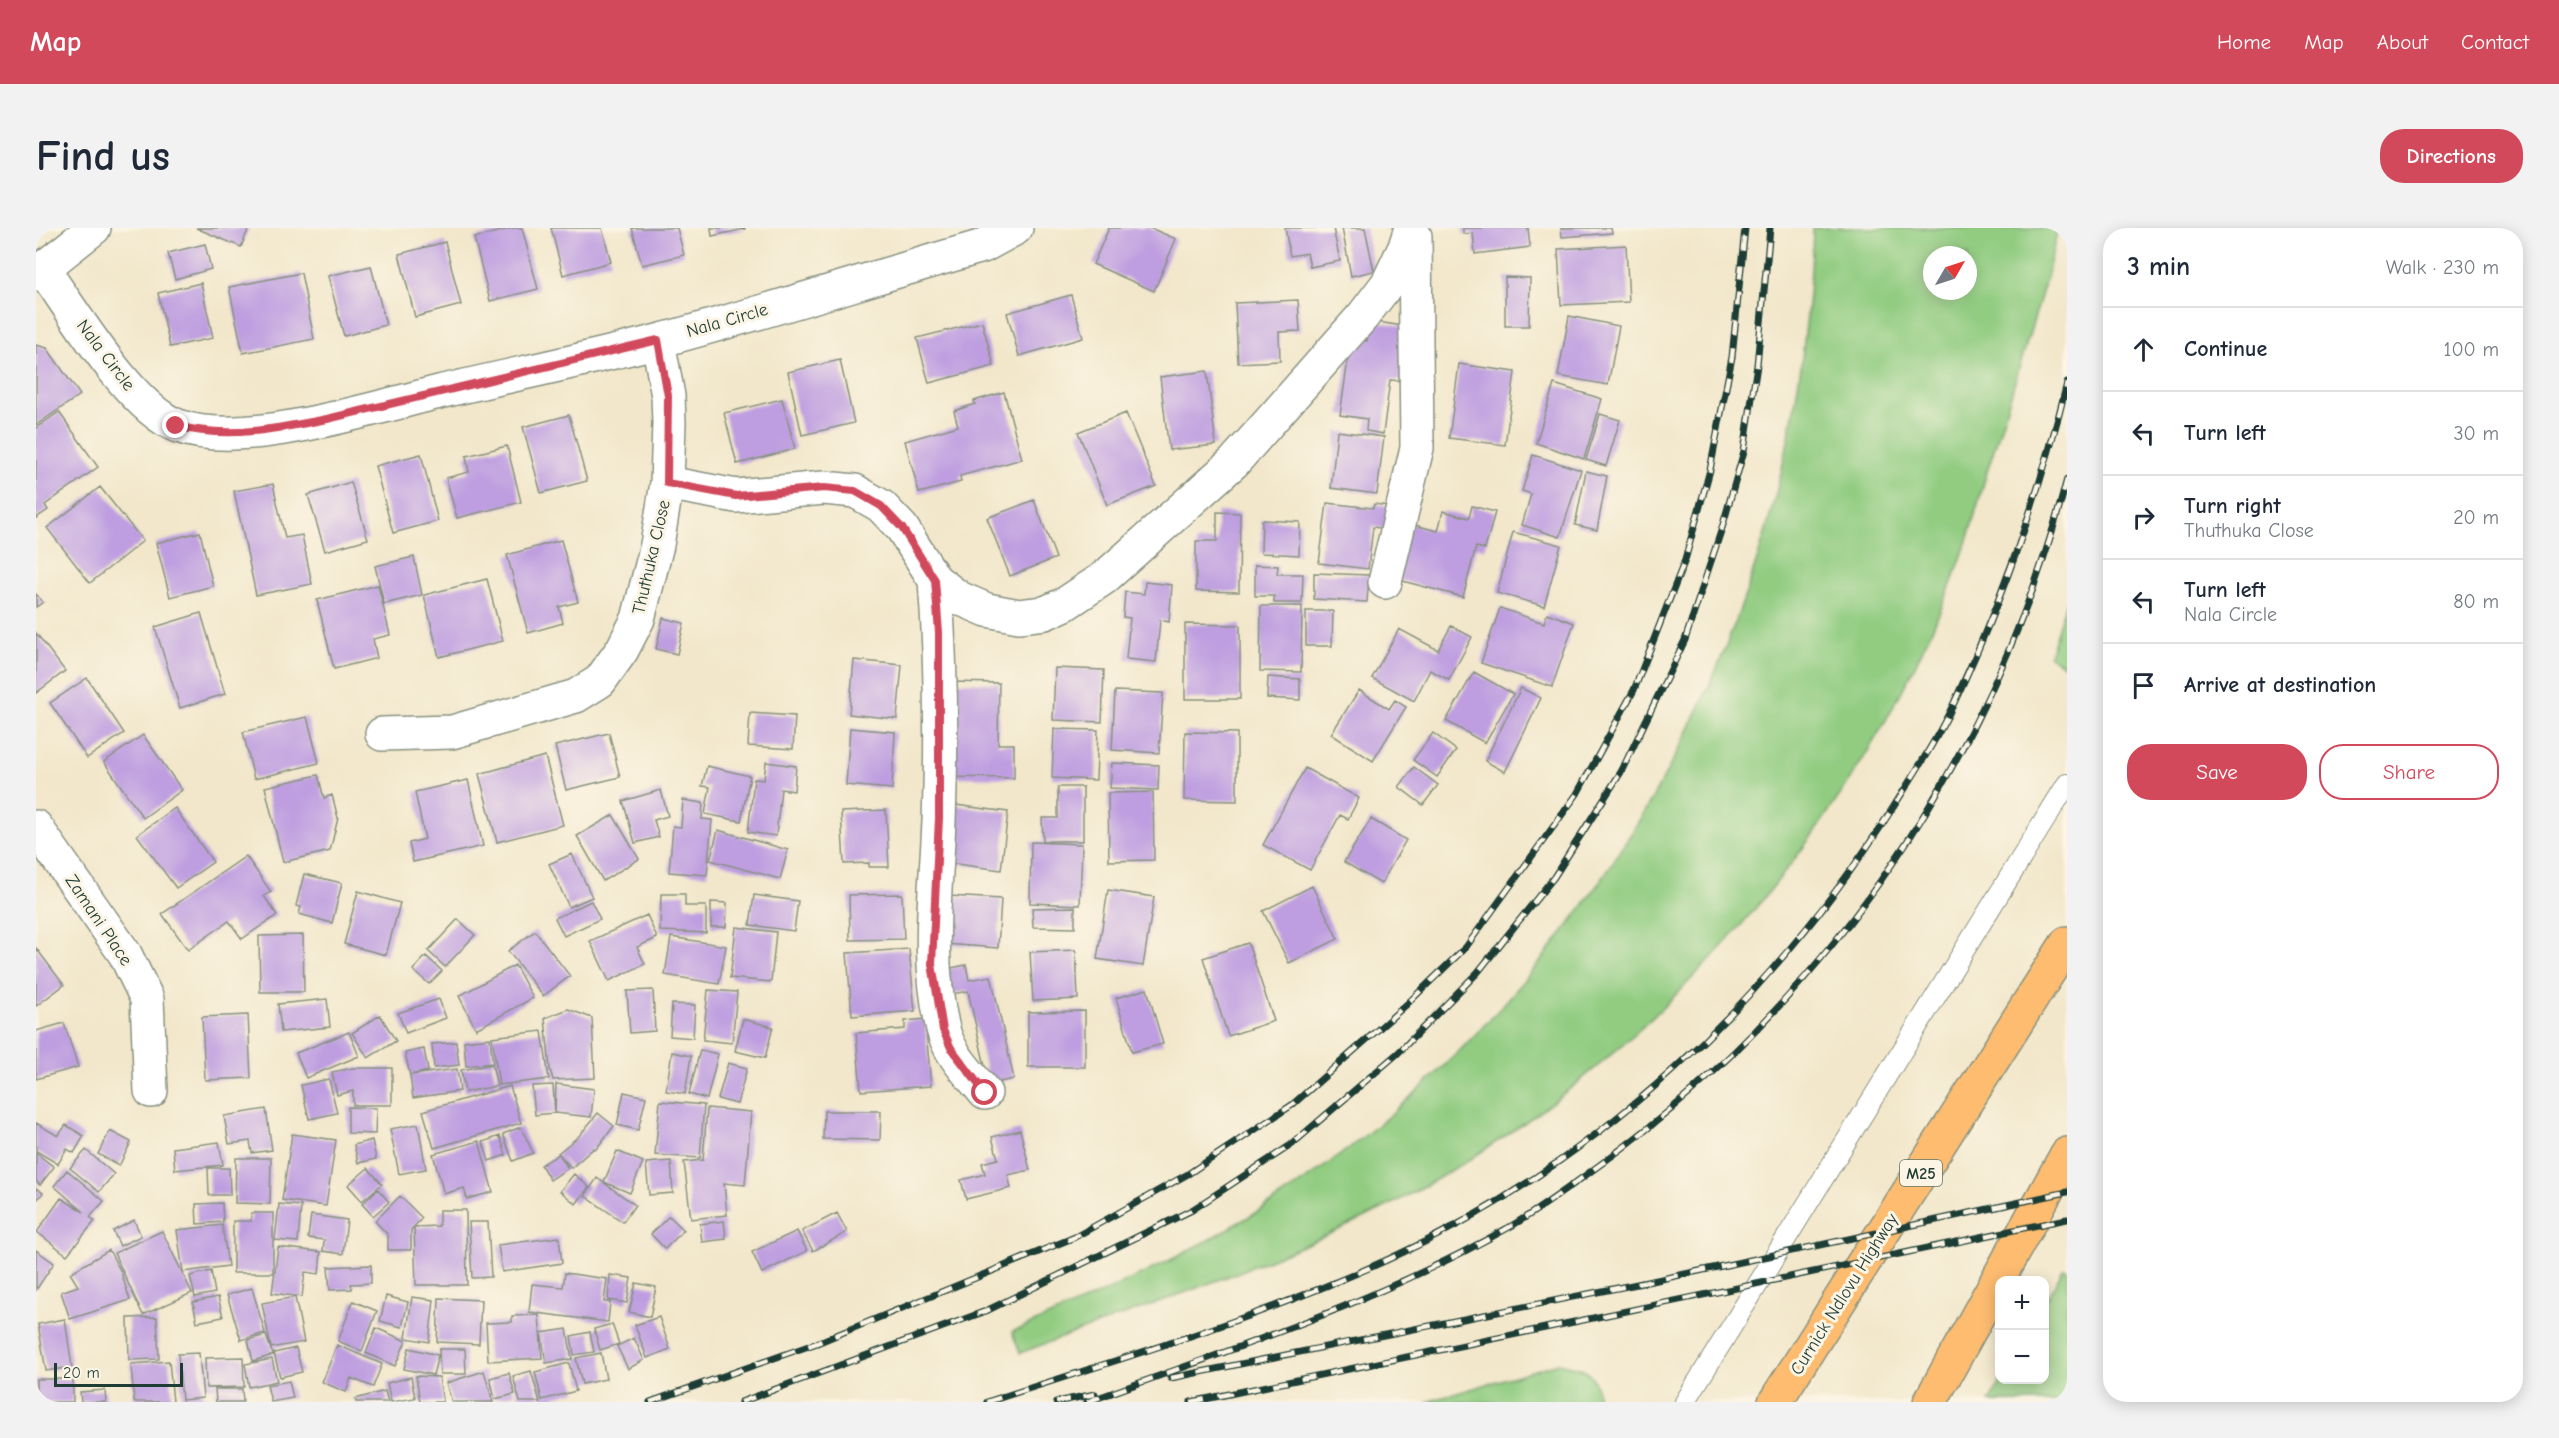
<!DOCTYPE html>
<meta charset="utf-8">
<style>
:root{--surface:#fff;--page:#f2f2f3;--text:#1f2937;--muted:#747a83;--line:#e0e1e3;--accent:#d1495b}
body{margin:0;font-family:"Comic Neue",sans-serif;background:var(--page);color:var(--text)}
.controls{position:absolute;right:18px;bottom:18px;display:grid;overflow:hidden;border-radius:12px;box-shadow:0 3px 15px #0003}
.controls button{width:54px;height:54px;display:grid;place-items:center;padding:0;border:0;border-bottom:2px solid var(--line);background:var(--surface);color:var(--text);font:30px sans-serif}
.compass{position:absolute;left:1887px;top:18px;width:54px;height:54px;border-radius:50%;background:var(--surface);box-shadow:0 3px 15px #0003;rotate:51deg}
.scale{position:absolute;left:18px;bottom:15px;width:129px;box-sizing:border-box;padding-left:6px;border:3px solid #1f3d34;border-top:0;font-size:16px;line-height:21px;white-space:nowrap;color:#1f3d34;-webkit-text-stroke:4px #fcf5e5;paint-order:stroke}
.stop{position:absolute;width:18px;height:18px;margin:-14px;border:4px solid #d1495b;border-radius:50%;background:#fff}
.stop.end{background:#d1495b;border-color:#fff;box-shadow:0 2px 6px #0008}
.list{margin:0;padding:0;list-style:none}
h2{display:flex;justify-content:space-between;align-items:center;height:78px;margin:0;padding:0 24px;font-size:26px}
h2 small{font-size:20px;font-weight:400;color:var(--muted)}
.list li{display:grid;grid-template-columns:39px 1fr auto;gap:18px;align-items:center;box-sizing:border-box;height:84px;padding:0 24px;border-top:2px solid var(--line)}
.list b{display:block;font-size:22px;white-space:nowrap}
.list p{margin:0;font-size:20px;white-space:nowrap;color:var(--muted)}
.list em{font-size:20px;font-style:normal;color:var(--muted)}
.actions{display:flex;gap:12px;padding:18px 24px}
.actions a{flex:1;padding:14px 0;border:2px solid var(--accent);border-radius:24px;text-align:center;font-size:21px;color:var(--accent)}
.actions .main{background:var(--accent);color:#fff}
.icon{flex:none;width:33px;height:33px;fill:none;stroke:currentColor;stroke-width:2;stroke-linecap:round;stroke-linejoin:round}
.map{position:relative;flex:none;width:2031px;height:1174px;overflow:hidden;border-radius:24px}
header{display:flex;align-items:center;gap:36px;box-sizing:border-box;height:84px;padding:0 30px;background:var(--accent);color:#fff}
header strong{font-size:28px}
nav{display:flex;gap:33px;margin-inline-start:auto;font-size:21px}
.intro{display:flex;align-items:center;justify-content:space-between;box-sizing:border-box;height:144px;padding:0 36px}
h1{margin:0;font-size:42px}
.button{padding:15px 27px;border-radius:24px;background:var(--accent);color:#fff;font-size:21px;font-weight:700}
main{display:flex;gap:36px;padding:0 36px}
aside{flex:1;background:var(--surface);border-radius:24px;box-shadow:0 3px 15px #0003}
.map>svg:first-child{display:block}
.green{fill:#91cc81;stroke:#58845a;stroke-width:1.5;fill-rule:evenodd}
.building{fill:#be9ee0}
.lines{fill:none;stroke-linecap:round;stroke-linejoin:round}
.lane-casing{stroke:#889280;stroke-width:22}
.street-casing{stroke:#889280;stroke-width:36}
.primary-casing{stroke:#889280;stroke-width:36}
.lane{stroke:#fff;stroke-width:20}
.street{stroke:#fff;stroke-width:33}
.primary{stroke:#fdbc70;stroke-width:33}
.rail-casing{stroke:#1f3d34;stroke-width:7}
.rail{stroke:#fcf5e5;stroke-width:4.5;stroke-dasharray:14;stroke-linecap:butt}
.route{stroke:#d1495b;stroke-width:8}
.labels{text-anchor:middle;stroke-width:6;stroke-linejoin:round;paint-order:stroke}
.shield{fill:#fcf5e5;stroke:#617469;stroke-width:1.5}
.shield-label{font-size:16px;font-weight:bold;fill:#1f3d34}
.street-label{font-size:18px;fill:#1f3d34;stroke:#fcf5e5}
</style>
<header>
<strong>Map</strong>
<nav><a>Home</a><a>Map</a><a>About</a><a>Contact</a></nav>
</header>
<div class="intro"><h1>Find us</h1><a class="button">Directions</a></div>
<main>
<div class="map">
<svg width="2031" height="1174" viewBox="0 0 2031 1174">
<rect width="100%" height="100%" fill="#fcf5e5"/>
<filter id="ink" filterUnits="userSpaceOnUse"><feTurbulence type="fractalNoise" baseFrequency=".0167" numOctaves="2"/><feDisplacementMap in="SourceGraphic" scale="12" xChannelSelector="R" yChannelSelector="G"/><feConvolveMatrix kernelMatrix="1 2 1 2 8 2 1 2 1" color-interpolation-filters="sRGB"/></filter>
<filter id="wash" filterUnits="userSpaceOnUse"><feTurbulence type="fractalNoise" baseFrequency=".008" numOctaves="4" result="noise"/><feDisplacementMap in="SourceGraphic" scale="24" xChannelSelector="R" yChannelSelector="G"/><feGaussianBlur stdDeviation="1.35" result="paint"/><feColorMatrix in="noise" values="0 0 0 0 0 0 0 0 0 0 0 0 0 0 0 0 0 1.4 0 .05"/><feComposite in="paint" operator="in"/></filter>
<g filter="url(#wash)">
<rect width="100%" height="100%" fill="#f2e7cb"/>
<path class="green" d="M1777 0H2022L2011 48C1992 111 1973 174 1953 237 1943 270 1935 304 1923 336 1825 598 1613 840 1365 971 1244 1035 1112 1077 984 1125L976 1104C1062 1068 1145 1031 1224 982 1517 799 1718 478 1765 138 1771 92 1776 46 1777 0ZM1896 27H1932V63H1896Z
M2031 371V439L2013 428Z
M2027 1041H2031V1174H1953L1966 1152H2008L2009 1075Z
M1522 1135C1548 1140 1563 1144 1561 1174H1391Z"/>
<g id="blocks">
<path class="building" d="M160 0H213L205 19Z
M477 0H486L502 61 454 73 438 10Z
M515 0H566L575 34 527 47Z
M596 0H641L648 27 606 37Z
M675 0H709V1L676 8Z
M1073 0H1114L1140 11 1118 63 1057 36Z
M1249 0H1297L1304 33 1274 39 1271 25 1254 28Z
M1306 0H1329L1338 43 1315 48Z
M1427 0H1492L1494 19 1439 26 1437 5 1427 6Z
M1525 0H1575L1576 5 1526 9Z
M409 14 425 77 379 89 363 26Z
M169 16 175 41 139 51 132 25Z
M1590 17 1593 74 1525 77 1522 21Z
M335 38 350 97 308 108 292 48Z
M265 45 278 111 207 125 193 59Z
M1469 49 1494 50 1493 98H1469Z
M165 55 177 110 134 119 122 65Z
M1035 67 1047 110 983 128 971 85Z
M1262 72 1264 103 1243 104 1244 133 1202 135 1199 75Z
M1533 88 1583 98 1572 157 1522 148Z
M1334 93 1374 99 1367 153 1354 152 1347 206 1330 203 1331 191 1304 187 1315 111 1331 113Z
M946 94 958 138 893 155 881 110Z
M0 117 11 120 44 167 0 197Z
M804 132 818 195 766 207 752 144Z
M1423 136 1479 144 1469 217 1413 210Z
M1171 143 1180 217 1133 222 1124 149Z
M1518 156 1566 171 1548 231 1500 215Z
M968 164 986 231 924 248 925 254 883 265 869 213 922 198 918 183 939 176 938 173Z
M746 171 759 221 701 236 688 185Z
M23 184 62 239 9 277 12 282 0 290V200Z
M1090 185 1120 258 1071 277 1042 204Z
M1564 186 1584 192 1570 238 1550 232Z
M533 187 551 253 505 265 487 199Z
M1301 203 1348 209 1341 266 1295 260Z
M471 218 485 274 421 290 410 250 433 244 430 228Z
M385 226 402 293 357 305 339 238Z
M1497 227 1545 242 1524 309 1486 297 1495 266 1486 263Z
M1550 243 1571 248 1561 302 1539 297Z
M315 254 332 311 289 323 272 267Z
M237 256 249 310 266 307 276 356 220 367 198 263Z
M64 259 107 313 54 355 11 300Z
M998 272 1020 330 974 348 951 290Z
M1291 275 1337 280 1338 276 1361 279 1359 302 1337 299 1332 341 1283 335Z
M1436 278 1459 284 1449 321 1440 319 1427 369 1359 351 1374 296 1402 303 1407 283 1433 290Z
M1181 284 1204 285 1203 364 1160 363V313H1181Z
M1226 292 1264 294 1263 327 1225 325Z
M164 304 177 358 134 369 120 315Z
M1477 304 1525 317 1508 378 1461 365Z
M525 312 542 374 523 379 527 395 492 405 471 327Z
M378 329 386 367 348 376 339 338Z
M1219 337 1242 338 1241 346H1267L1266 375H1238V368H1219Z
M1278 345 1333 347 1331 374 1278 371Z
M451 351 467 413 403 429 388 367Z
M1109 354 1136 357 1133 394 1124 392 1120 434 1090 431 1094 390 1087 389 1089 364 1108 366Z
M342 357 354 407 337 411 341 430 298 441 281 372Z
M0 366 7 374 0 379Z
M1225 378H1266L1265 444 1224 443Z
M1464 380 1508 395 1511 385 1538 395 1516 459 1445 435Z
M1270 383H1297L1296 418H1270Z
M165 385 189 466 144 480 119 399Z
M627 390 648 395 641 426 620 421Z
M1149 396 1204 397V471H1149Z
M1415 398 1436 409 1413 452 1394 442 1378 473 1336 450 1363 401 1402 422Z
M0 405 29 443 0 465Z
M818 432 866 437 861 491 813 486Z
M1019 440 1068 442 1066 494 1017 492Z
M1438 444 1477 466 1449 515 1410 493Z
M1232 449 1264 451V472L1231 470Z
M51 450 88 505 51 530 14 475Z
M913 454 963 455 962 516H978V550L907 549Z
M1485 460 1505 470 1469 544 1449 533Z
M1323 462 1353 481 1359 472 1370 479 1337 533 1295 506Z
M1079 463 1127 465 1123 525 1076 522Z
M714 485 759 488 757 521 712 518Z
M271 489 283 535 218 551 207 504Z
M814 500 859 504 856 561 810 557Z
M1018 501 1062 502 1060 552 1016 550Z
M1149 504 1201 505V573L1148 572Z
M573 505 584 549 530 562 519 518Z
M1397 505 1420 522 1401 549 1377 532Z
M107 507 146 562 107 590 68 534Z
M509 528 527 597 461 614 443 546Z
M730 534 760 538 758 563 745 561 740 608 712 604 718 551 728 552Z
M1076 535 1123 537 1122 562 1074 560Z
M671 538 714 548 705 593 669 586 674 559 666 558Z
M1378 539 1402 557 1387 577 1363 559Z
M1269 540 1323 570 1312 591 1304 587 1274 642 1227 617Z
M282 547 288 570 296 567 302 590 294 623 247 634 229 559Z
M432 552 447 618 377 634 373 615 389 611 379 564Z
M1022 559H1047V613H1007L1006 590H1022Z
M625 562 632 588 618 592 623 609 599 615 587 573Z
M1117 564 1118 632 1073 633 1072 565Z
M647 572 667 575 666 591 676 592 671 647 633 644 637 598 645 599Z
M912 576 972 584 965 642 905 634Z
M139 580 177 634 140 660 101 607Z
M850 582 853 639H833V635L808 636 805 584Z
M577 587 603 631 567 653 541 608Z
M1335 591 1370 612 1345 656 1308 634Z
M682 602 752 622 744 651 674 632Z
M995 614 1046 616 1044 677 994 675Z
M536 626 556 669 533 679 513 636Z
M210 628 235 664 228 668 241 687 206 711 193 693 152 722 126 686Z
M268 646 306 655 296 695 263 686 265 679 260 678Z
M1276 658 1302 711 1253 735 1227 683Z
M1072 662 1118 669 1107 738 1061 731Z
M322 663 364 675 350 727 308 716Z
M625 666H649V678H670V705L624 703Z
M866 666 868 711 814 712 813 667Z
M718 667 762 673 758 703 714 697Z
M913 668 965 671 962 720 909 716Z
M555 673 564 691 528 708 519 690Z
M675 674 691 675 690 699H675Z
M1039 679V700L997 699 996 680Z
M611 687 621 710 601 719 609 736 573 753 554 713Z
M422 691 439 707 409 739 392 723Z
M700 699 740 704 735 754 694 750Z
M499 703 534 748 507 768 472 723Z
M267 707 268 764H224L223 708Z
M635 709 690 718 683 756 629 747Z
M1212 715 1238 793 1192 808 1167 730Z
M0 720 28 757 0 778Z
M873 721 879 783 816 788 811 725Z
M1040 722 1042 771 997 773 994 724Z
M390 728 406 743 393 756 377 742Z
M479 737 497 770 440 801 423 768Z
M930 737 933 752 955 748 978 851 953 856 932 763 916 766 910 741Z
M1111 761 1127 816 1096 824 1080 770Z
M617 762 619 803 594 805 591 763Z
M672 762 701 764 696 815 667 812Z
M291 771 294 799 245 804 242 776Z
M403 771 410 790 370 805 362 785Z
M636 776 659 777 657 810 634 808Z
M532 781 556 790 559 850 517 852 514 841 509 790Z
M1049 783V839H992V784Z
M212 787 215 850 169 852 166 789Z
M344 787 360 813 332 830 316 805Z
M707 791 737 799 729 830 699 823Z
M889 791 895 858 825 863 820 805 869 801V793Z
M28 795 42 839 0 851V803Z
M506 803 513 851 463 857 456 809Z
M313 804 323 828 270 850 260 825Z
M454 810 457 835 430 838 428 813Z
M420 814 423 837 398 840 396 816Z
M388 821 392 843 374 847 369 825Z
M664 822 682 826 671 871 653 866Z
M636 824 655 828 649 866 630 863Z
M692 835 711 840 701 876 682 871Z
M456 836 461 858 429 864 425 842Z
M317 840H356V877H317V863L301 867 296 844Z
M421 841 424 863 377 870 374 847Z
M293 851 301 885 273 891 265 857Z
M520 856 558 861 555 889 519 885 499 887 496 858 517 857 519 885Z
M474 858 485 895 398 920 387 883Z
M588 864 610 869 602 902 581 897Z
M624 873 668 877 664 930 619 927Z
M312 879 340 880 339 906 312 905Z
M671 880 715 884 709 957 688 955 691 987 655 991 648 934 667 932Z
M230 881 236 922 216 925 214 913 193 916 188 888Z
M788 883H845L844 912 787 911Z
M562 885 578 898 560 921 558 920 535 940 522 925 543 908Z
M0 895 22 908 30 897 48 908 38 925 31 921 22 936 0 923Z
M382 896 390 941 363 946 354 901Z
M485 899 497 925 477 933 467 906Z
M984 902 994 942 972 947 975 960 930 971 925 952 949 946 946 935 962 931 956 909Z
M74 903 95 914 83 938 62 926Z
M256 906 300 912 290 978 246 972Z
M464 908 470 927 453 933 447 914Z
M336 912 340 931 322 935 318 917Z
M443 913 457 964 431 971 428 960 408 966 397 926Z
M183 914 187 937 139 942 137 920Z
M50 922 78 946 63 964 34 940Z
M581 923 607 934 594 965 568 954Z
M0 925 18 939 4 957 0 953Z
M523 926 532 940 514 952 505 937Z
M200 930H235L234 976 199 975Z
M635 933 637 965 613 967 610 935Z
M172 940H193L194 967H173Z
M332 940 346 956 326 973 312 957Z
M31 942 68 973 54 989 59 993 31 1027 1 1004 25 970 48 984 18 958Z
M538 946 553 959 540 976 524 963Z
M561 950 599 977 587 994 549 968Z
M0 960 7 965 0 973Z
M342 961 353 974 337 988 326 976Z
M364 968 386 990 375 1002V1022H352V1007L339 993Z
M186 975 187 994 161 996 160 976Z
M243 976 265 978 262 1014 239 1012Z
M403 982H430L431 1057H380L378 999 403 998Z
M215 985H237V1045H197V993H215Z
M801 985 811 1004 777 1023 766 1003Z
M275 987 311 992 307 1026 287 1023 288 1012 272 1010Z
M633 988 648 1002 629 1021 615 1006Z
M98 992 105 1008 84 1018 77 1003Z
M688 993 690 1011 666 1014 664 996Z
M433 994H452L455 1049 436 1050Z
M186 997 192 1038 147 1044 141 1002Z
M126 1003 156 1065 107 1087 78 1025Z
M761 1003 771 1023 726 1045 716 1024Z
M523 1009 526 1035 466 1044 462 1017Z
M242 1019 285 1024 283 1046 269 1044 266 1069 236 1065Z
M0 1022 18 1035 0 1062Z
M73 1022 85 1044 94 1072 34 1091 25 1064 42 1058 34 1045Z
M335 1037V1055L315 1056 316 1061 294 1062 292 1039Z
M175 1043 179 1065 159 1069 154 1048Z
M529 1045 571 1051 568 1074H574L572 1094 493 1084 496 1056 527 1059Z
M574 1047 595 1050 591 1075 572 1072Z
M600 1055 620 1059 614 1089 593 1084Z
M216 1060 229 1105 205 1112 191 1067Z
M350 1068 372 1074 366 1099 344 1093Z
M182 1069 187 1089 161 1094 157 1074Z
M259 1069 268 1114 235 1120 226 1075Z
M376 1069 398 1072 393 1114 370 1110Z
M403 1070 445 1072 443 1116 401 1114Z
M317 1073 341 1083 326 1123 302 1113Z
M503 1087 506 1130 452 1133 450 1095 476 1094V1088Z
M121 1089 123 1131 93 1132 92 1090Z
M623 1089 634 1121 611 1130 599 1097Z
M29 1091 36 1139 10 1143 2 1096Z
M576 1096 583 1116 564 1122 558 1101Z
M340 1100 370 1113 359 1138 330 1125Z
M531 1101 536 1131 510 1135 505 1105Z
M554 1104 558 1124 538 1127 535 1108Z
M230 1107 237 1127 217 1133 212 1112Z
M598 1110 608 1132 592 1141 581 1118Z
M301 1117 346 1136 337 1159 315 1150 310 1164 286 1154Z
M260 1120 266 1144 244 1149 238 1125Z
M373 1120 402 1127 397 1147 368 1141Z
M403 1121H429L430 1146H404Z
M163 1125 167 1170 146 1172 142 1126Z
M565 1125 570 1151 546 1156 540 1130Z
M207 1129 208 1159 170 1160 169 1130Z
M236 1131 241 1153 213 1159 209 1136Z
M133 1133 137 1174H98L95 1136Z
M533 1135 540 1163 506 1172 499 1144Z
M448 1143 457 1174H416L410 1155Z
M495 1143 504 1174H484L477 1148Z
M473 1145 479 1166 459 1171 454 1150Z
M380 1148 403 1149 407 1174H384Z
M375 1149 379 1170 355 1174 351 1155Z
M0 1151H37V1174H0Z
M253 1153 257 1170 235 1174 231 1157Z
M179 1161H206L207 1174H180Z
M69 1162 70 1174H45L44 1164Z
M349 1163 352 1174H320L319 1171Z"/>
</g>
</g>
<g filter="url(#ink)">
<use href="#blocks" fill-opacity="0" stroke="#889280" stroke-width="1.5"/>
<g class="lines">
<defs>
<path id="lane" d="M1649 1174 2031 556"/>
<path id="street" d="M7 41C37 83 95 181 142 198 205 222 337 180 403 164 476 147 549 132 622 113 731 84 839 49 947 18L980 0
M0 46 58 0
M631 255 700 268 788 260 819 263 845 278 866 300 899 352 923 370 951 382 983 388 1009 385 1029 376 1068 350 1198 234 1327 88 1352 55 1369 19 1375 0
M899 352C905 432 906 513 903 593 900 663 890 731 907 801 913 826 933 845 949 865
M1349 354 1381 220 1379 8
M346 506 416 504 540 468 564 453 586 422 602 391 621 317 631 255 633 195 632 168 622 113
M0 599 89 726 111 771 115 863"/>
<path id="primary" d="M1739 1174 2031 715
M1894 1174 2031 926"/>
</defs>
<use href="#lane" class="lane-casing"/>
<use href="#street" class="street-casing"/>
<use href="#primary" class="primary-casing"/>
<use href="#lane" class="lane"/>
<use href="#street" class="street"/>
<use href="#primary" class="primary"/>
<defs>
<path id="rail" d="M1135 1150 1621 1052 2031 964
M614 1174 781 1115 1039 1009 1152 946 1256 877 1371 776 1430 719 1541 566 1598 462 1649 332 1674 242 1696 129 1709 0
M705 1174 950 1083 1156 982 1255 917 1362 825 1442 744 1518 649 1585 544 1649 412 1686 300 1708 223 1721 137 1734 0
M951 1174C1086 1130 1224 1090 1353 1031 1561 936 1737 770 1858 578 1879 545 1901 511 1918 475 1966 373 2004 265 2031 155
M1020 1174 1059 1166
M1051 1174C1195 1121 1343 1074 1477 997 1507 979 1536 957 1565 936 1795 769 1959 527 2031 251
M1155 1174 2031 991"/>
</defs>
<use href="#rail" class="rail-casing"/>
<use href="#rail" class="rail"/>
</g>
</g>
<g class="lines" filter="url(#ink)">
<path class="route" d="M140 198C192 211 240 201 291 191L622 112 632 168 631 255 700 268 788 260 819 263 845 278 866 300 899 352 903 405V590L896 736 907 802 915 820 949 865"/>
</g>
<g class="labels">
<rect class="shield" x="1864" y="932" width="42" height="26" rx="4.5"/>
<g class="shield-label">
<text x="1885" y="951">M25</text>
</g>
<g class="street-label">
<text transform="translate(691 92) rotate(-16)" y="6">Nala Circle</text>
<text transform="translate(70 127) rotate(53)" y="6">Nala Circle</text>
<text transform="translate(615 329) rotate(-77)" y="6">Thuthuka Close</text>
<text transform="translate(63 692) rotate(56)" y="6">Zamani Place</text>
<text transform="translate(1808 1066) rotate(-58)" y="6">Curnick Ndlovu Highway</text>
</g>
</g>
</svg>
<div class="controls">
<button>+</button>
<button>−</button>
</div>
<svg class="compass" viewBox="-18 -18 36 36"><path d="M0-13l5 13h-10z" fill="#e53935"/><path d="M0 13l5-13h-10z" fill="#747a83"/></svg>
<div class="scale">20 m</div>
<div class="stop" style="left:949px;top:865px"></div>
<div class="stop end" style="left:140px;top:198px"></div>
</div>
<aside>
<h2>3 min<small>Walk · 230 m</small></h2>
<ul class="list">
<li><svg class="icon" aria-label="ahead" viewBox="0 0 24 24"><path d="M12 20V5M6 11l6-6 6 6"/></svg><div><b>Continue</b></div><em>100 m</em></li>
<li><svg class="icon" aria-label="left" viewBox="0 0 24 24"><path d="M17 20v-9H6M10 6l-5 5 5 5"/></svg><div><b>Turn left</b></div><em>30 m</em></li>
<li><svg class="icon" aria-label="right" viewBox="0 0 24 24"><path d="M7 20v-9h11M14 6l5 5-5 5"/></svg><div><b>Turn right</b><p>Thuthuka Close</p></div><em>20 m</em></li>
<li><svg class="icon" aria-label="left" viewBox="0 0 24 24"><path d="M17 20v-9H6M10 6l-5 5 5 5"/></svg><div><b>Turn left</b><p>Nala Circle</p></div><em>80 m</em></li>
<li><svg class="icon" aria-label="arrive" viewBox="0 0 24 24"><path d="M6 21V4h12l-3 4 3 4H6"/></svg><div><b>Arrive at destination</b></div></li>
</ul>
<div class="actions"><a class="main">Save</a><a>Share</a></div>
</aside>
</main>
